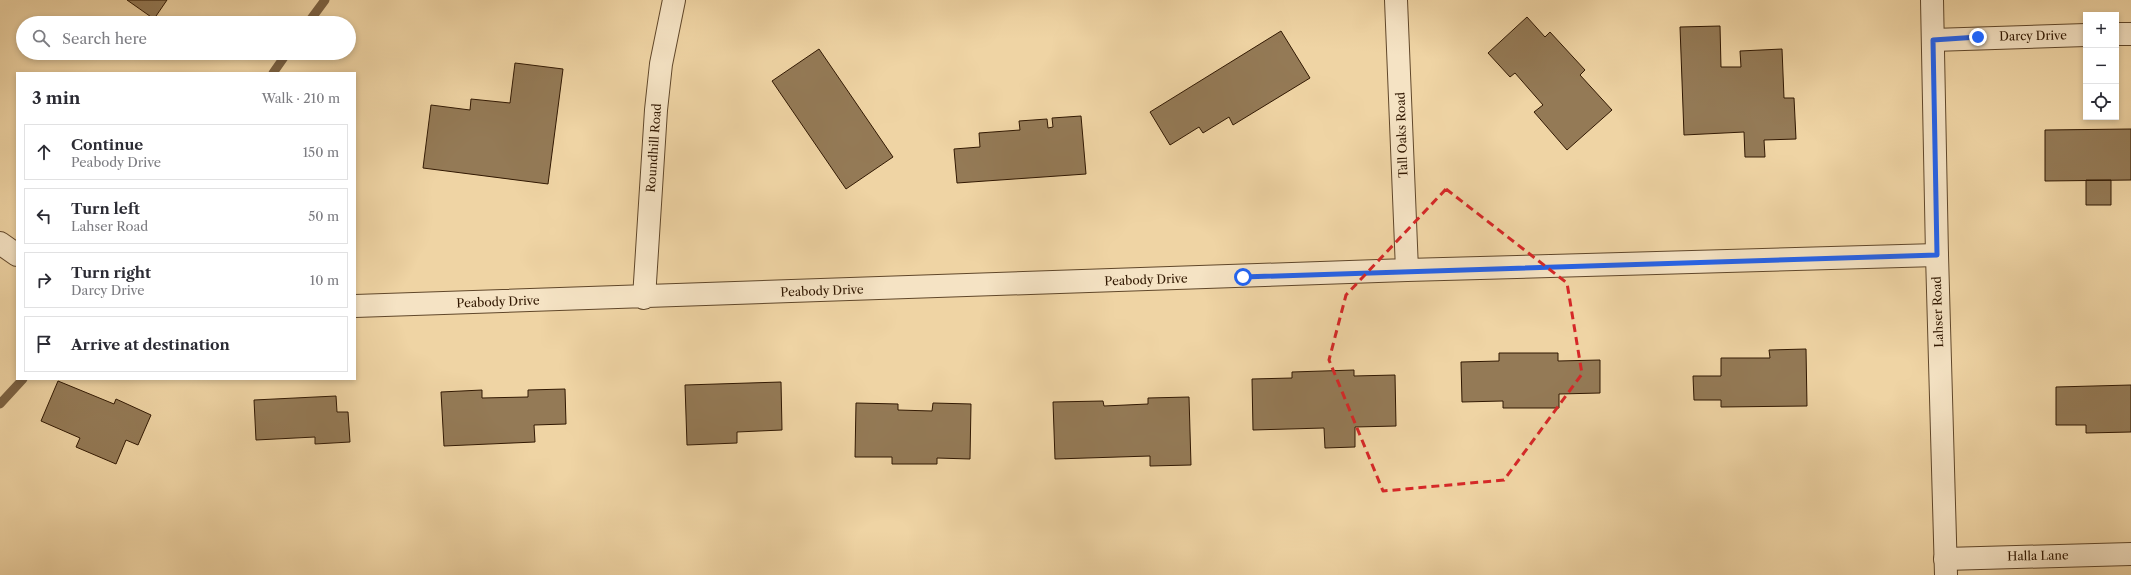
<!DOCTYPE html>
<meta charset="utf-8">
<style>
:root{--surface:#fff;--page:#f7f7f7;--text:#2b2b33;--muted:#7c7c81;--line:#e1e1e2}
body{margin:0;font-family:"Libre Caslon Text",serif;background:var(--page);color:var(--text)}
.controls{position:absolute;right:12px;top:12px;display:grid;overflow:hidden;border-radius:0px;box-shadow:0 2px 6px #0003}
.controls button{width:36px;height:36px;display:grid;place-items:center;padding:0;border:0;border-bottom:1px solid var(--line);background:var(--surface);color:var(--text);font:20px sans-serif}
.stop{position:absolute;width:12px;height:12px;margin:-9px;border:3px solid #2563eb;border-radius:50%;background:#fff}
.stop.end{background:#2563eb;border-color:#fff;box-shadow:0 1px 4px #0008}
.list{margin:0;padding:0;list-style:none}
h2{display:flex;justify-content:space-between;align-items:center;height:52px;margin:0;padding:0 16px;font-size:17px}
h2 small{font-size:13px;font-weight:400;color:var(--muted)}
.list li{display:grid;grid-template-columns:26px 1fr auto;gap:12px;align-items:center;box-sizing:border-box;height:56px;margin:0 8px 8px;padding:0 8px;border:1px solid var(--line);border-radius:0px}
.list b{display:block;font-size:15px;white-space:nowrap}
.list p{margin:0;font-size:13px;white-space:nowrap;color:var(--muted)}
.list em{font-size:13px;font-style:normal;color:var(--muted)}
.icon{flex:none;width:22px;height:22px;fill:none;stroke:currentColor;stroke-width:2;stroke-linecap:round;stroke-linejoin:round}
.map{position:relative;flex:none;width:2131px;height:575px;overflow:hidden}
.search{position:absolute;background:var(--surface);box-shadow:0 2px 6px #0003;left:16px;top:16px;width:340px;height:44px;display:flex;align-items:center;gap:10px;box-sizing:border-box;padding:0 14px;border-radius:22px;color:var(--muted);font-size:15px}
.panel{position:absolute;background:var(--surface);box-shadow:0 2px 6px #0003;left:16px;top:72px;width:340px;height:308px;border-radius:0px}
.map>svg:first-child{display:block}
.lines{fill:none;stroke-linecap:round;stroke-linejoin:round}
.stream{stroke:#7c6242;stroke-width:9}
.building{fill:#947a56;stroke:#311802}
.minor-casing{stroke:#60472a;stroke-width:24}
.tertiary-casing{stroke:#60472a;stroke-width:24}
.minor{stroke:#f5e3c4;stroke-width:22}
.tertiary{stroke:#f5e3c4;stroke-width:22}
.route{stroke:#2563eb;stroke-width:5}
.marked{fill:none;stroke:#d62828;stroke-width:3;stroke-dasharray:8 5;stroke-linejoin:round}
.labels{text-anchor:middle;stroke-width:3.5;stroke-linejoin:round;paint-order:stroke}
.street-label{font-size:12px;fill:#311802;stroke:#f5e3c4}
</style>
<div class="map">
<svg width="2131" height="575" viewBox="0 0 2131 575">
<rect width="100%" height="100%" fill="#efd4a4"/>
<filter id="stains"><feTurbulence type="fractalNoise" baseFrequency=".005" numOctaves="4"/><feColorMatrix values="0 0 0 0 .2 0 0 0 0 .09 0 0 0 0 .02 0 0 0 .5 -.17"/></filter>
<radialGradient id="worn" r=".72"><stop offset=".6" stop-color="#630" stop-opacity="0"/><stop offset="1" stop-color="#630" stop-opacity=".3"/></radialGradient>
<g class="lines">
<path class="stream" d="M308 23 325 0
M273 73 287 53
M0 404 23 379"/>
</g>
<path class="building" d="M127 0H167L154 19Z
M1527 17 1545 37 1550 32 1585 70 1580 75 1612 110 1567 150 1534 112 1543 105 1515 73 1510 77 1488 53Z
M1720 26 1721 67H1741L1740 51 1782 49 1784 98H1794L1796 139 1764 140 1765 157H1745L1744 132 1684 135 1680 27Z
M1281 31 1310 78 1233 125 1229 117 1203 133 1199 127 1170 145 1150 112Z
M819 49 893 157 846 189 772 81Z
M515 63 563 69 548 184 423 168 431 105 470 110 471 99 510 103Z
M1081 116 1086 174 957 183 954 149 980 147 979 133 1020 130 1019 121 1047 119 1048 128 1053 127 1052 118Z
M2131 129V180L2045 181V130Z
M2086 180H2111V205H2086Z
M1806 349 1807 406 1721 407V400H1694L1693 376H1721V358H1770L1769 350Z
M1499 353H1558V361L1600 360V393L1559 394V408H1503V401L1462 402 1461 362 1499 361Z
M1354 370V376L1395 375 1396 426 1355 427V447L1325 448 1324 428 1253 430 1252 379 1292 378V372Z
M58 381 114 404 116 399 151 415 138 445 126 440 116 464 76 447 80 438 41 421Z
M781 382 782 430 737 432V443L687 445 685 385Z
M2131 385V432L2086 433V425H2056V387Z
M565 389 566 424 534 425 535 442 444 446 441 392 482 390V398L528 397V390Z
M336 396 337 412H348L350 442 315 444V437L256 440 254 400Z
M1189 397 1191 465 1150 466V456L1055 459 1053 402 1103 401 1104 406 1148 404V398Z
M856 403 898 404V410L932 411 933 403 971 404 970 459 937 458V464H892V457H855Z"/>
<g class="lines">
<defs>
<path id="minor" d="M1396 0 1407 270
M2116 34H2131
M1933 40 2086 35
M0 243 17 255
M644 298 656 110 661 64 674 0
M355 306 1407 270 1937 255
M1945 559 2131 554"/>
<path id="tertiary" d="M1932 0 1937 255 1946 575"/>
</defs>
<use href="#minor" class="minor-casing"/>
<use href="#tertiary" class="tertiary-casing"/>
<use href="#minor" class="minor"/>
<use href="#tertiary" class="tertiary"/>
</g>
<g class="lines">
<path class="route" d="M1243 277 1937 255 1933 40 1978 37"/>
</g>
<path class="marked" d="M1446 189 1567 283 1582 374 1504 480 1383 491 1329 360 1346 295Z"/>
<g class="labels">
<g class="street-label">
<text transform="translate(2033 36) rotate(-1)" y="4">Darcy Drive</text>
<text transform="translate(1402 135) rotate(-92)" y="4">Tall Oaks Road</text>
<text transform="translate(654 148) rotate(-86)" y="4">Roundhill Road</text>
<text transform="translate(1146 280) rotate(-2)" y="4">Peabody Drive</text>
<text transform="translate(822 291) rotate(-2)" y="4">Peabody Drive</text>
<text transform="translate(498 302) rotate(-2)" y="4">Peabody Drive</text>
<text transform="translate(1938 312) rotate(-92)" y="4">Lahser Road</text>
<text transform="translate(2038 556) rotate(-1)" y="4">Halla Lane</text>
</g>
</g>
<rect width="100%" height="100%" filter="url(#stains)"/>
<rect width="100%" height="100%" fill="url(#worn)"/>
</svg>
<div class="controls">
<button>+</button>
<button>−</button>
<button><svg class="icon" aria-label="locate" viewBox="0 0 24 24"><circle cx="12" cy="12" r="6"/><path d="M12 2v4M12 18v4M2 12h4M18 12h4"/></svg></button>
</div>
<div class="stop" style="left:1243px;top:277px"></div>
<div class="stop end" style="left:1978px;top:37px"></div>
<div class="search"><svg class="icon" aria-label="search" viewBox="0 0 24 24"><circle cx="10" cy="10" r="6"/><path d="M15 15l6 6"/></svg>Search here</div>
<section class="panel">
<h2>3 min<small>Walk · 210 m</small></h2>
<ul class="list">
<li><svg class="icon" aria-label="ahead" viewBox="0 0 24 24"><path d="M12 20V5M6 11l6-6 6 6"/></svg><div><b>Continue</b><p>Peabody Drive</p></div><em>150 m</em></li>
<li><svg class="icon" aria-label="left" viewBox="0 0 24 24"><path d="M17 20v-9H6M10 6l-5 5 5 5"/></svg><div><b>Turn left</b><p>Lahser Road</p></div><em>50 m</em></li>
<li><svg class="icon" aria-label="right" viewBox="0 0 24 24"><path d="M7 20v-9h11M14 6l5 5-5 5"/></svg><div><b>Turn right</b><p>Darcy Drive</p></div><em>10 m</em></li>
<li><svg class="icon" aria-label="arrive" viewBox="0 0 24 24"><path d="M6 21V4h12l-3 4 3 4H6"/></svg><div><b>Arrive at destination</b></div></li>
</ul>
</section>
</div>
